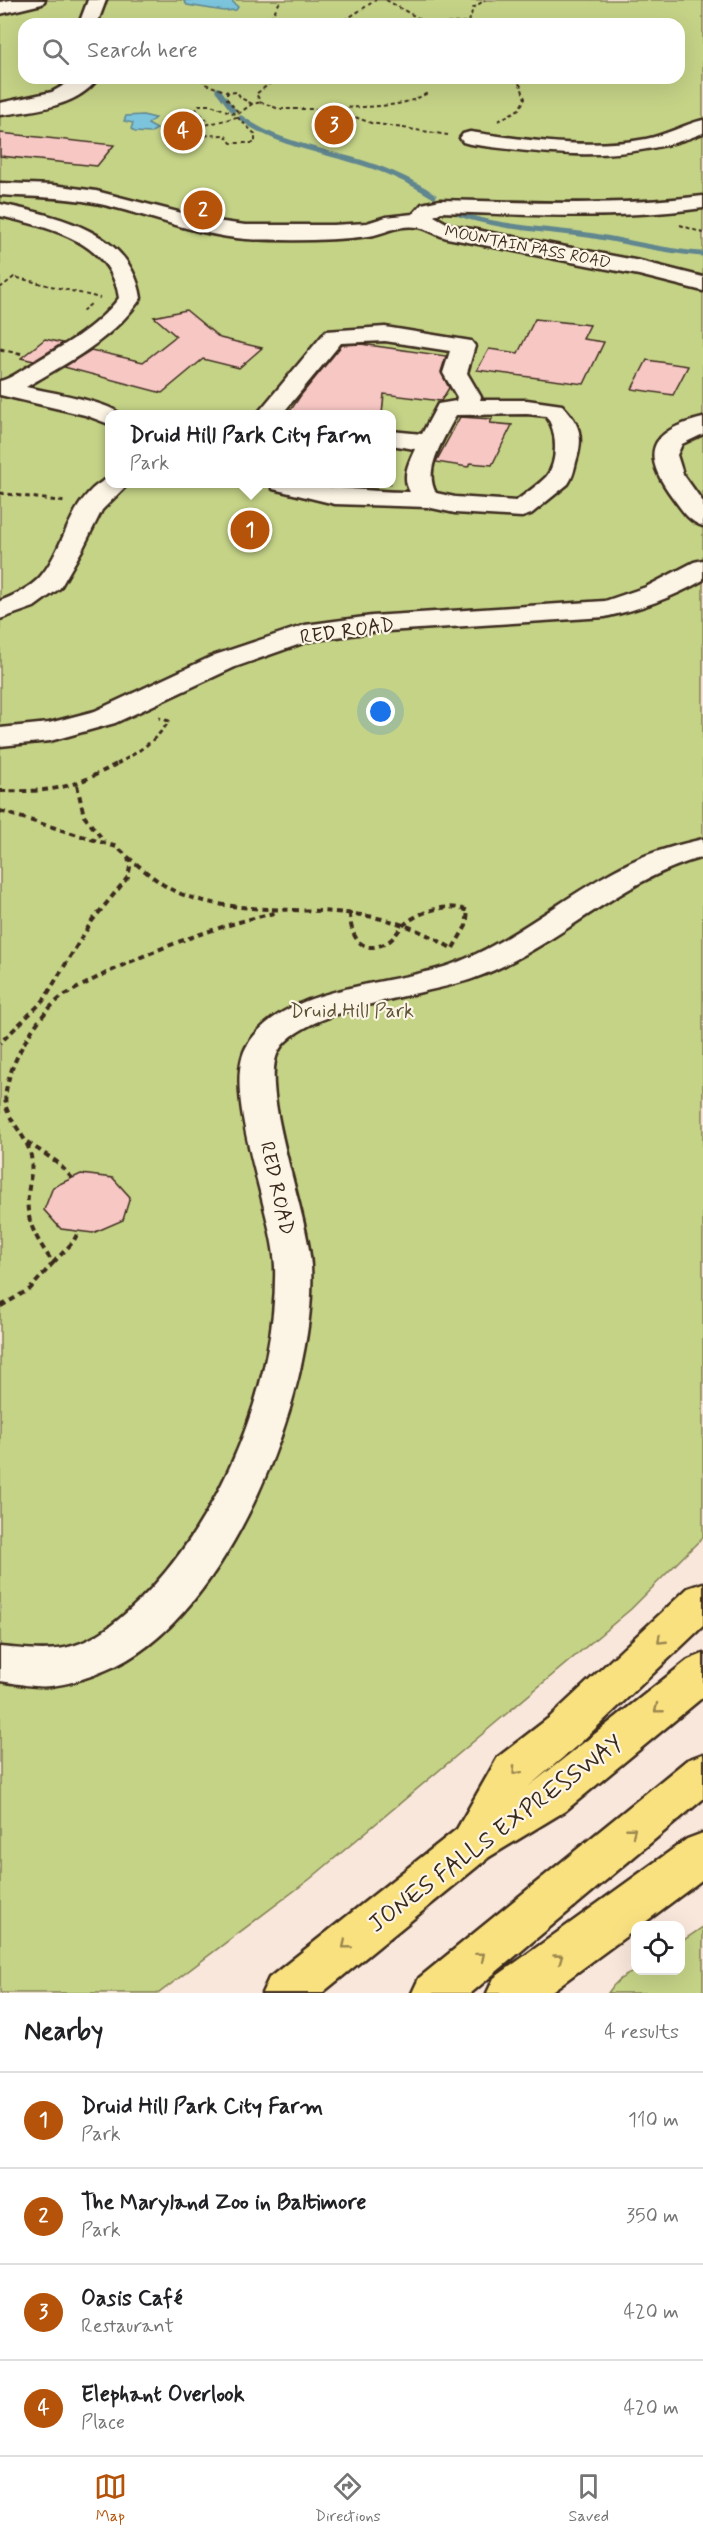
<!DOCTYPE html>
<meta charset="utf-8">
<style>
:root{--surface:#fff;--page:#f6f6f6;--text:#202124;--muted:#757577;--line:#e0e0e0;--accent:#b45309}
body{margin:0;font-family:Mynerve,sans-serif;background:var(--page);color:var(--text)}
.controls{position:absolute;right:18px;bottom:18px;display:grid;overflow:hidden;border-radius:12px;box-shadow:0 6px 24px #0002}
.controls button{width:54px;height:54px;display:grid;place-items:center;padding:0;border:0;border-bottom:2px solid var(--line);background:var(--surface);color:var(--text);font:30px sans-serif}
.you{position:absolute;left:381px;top:712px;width:21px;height:21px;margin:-15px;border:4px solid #fff;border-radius:50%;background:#1a73e8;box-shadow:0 0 0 9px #1a73e833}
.badge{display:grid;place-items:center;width:39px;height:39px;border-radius:50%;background:var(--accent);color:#fff;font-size:20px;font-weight:700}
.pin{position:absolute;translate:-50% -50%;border:3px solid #fff;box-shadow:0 2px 6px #0006}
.popup{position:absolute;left:105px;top:410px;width:291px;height:78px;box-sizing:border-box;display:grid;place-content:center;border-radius:12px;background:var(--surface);filter:drop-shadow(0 2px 4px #0005);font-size:20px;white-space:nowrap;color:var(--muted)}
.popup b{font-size:22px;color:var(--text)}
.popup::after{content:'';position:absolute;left:50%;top:100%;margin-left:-12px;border:12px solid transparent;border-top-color:var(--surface)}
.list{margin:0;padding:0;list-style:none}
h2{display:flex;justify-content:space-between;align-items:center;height:78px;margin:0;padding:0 24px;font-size:26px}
h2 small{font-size:20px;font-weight:400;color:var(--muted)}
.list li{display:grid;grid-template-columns:39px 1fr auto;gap:18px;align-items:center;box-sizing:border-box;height:96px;padding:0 24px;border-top:2px solid var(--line)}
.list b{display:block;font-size:22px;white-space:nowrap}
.list p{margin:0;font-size:20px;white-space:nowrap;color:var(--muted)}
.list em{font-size:20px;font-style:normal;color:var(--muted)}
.icon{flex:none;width:33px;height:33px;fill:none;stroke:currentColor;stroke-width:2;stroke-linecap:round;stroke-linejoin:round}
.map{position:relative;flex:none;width:703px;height:1993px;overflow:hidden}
.search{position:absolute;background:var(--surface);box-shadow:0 6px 24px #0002;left:18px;right:18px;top:18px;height:66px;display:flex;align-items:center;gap:15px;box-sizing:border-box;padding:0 21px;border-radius:18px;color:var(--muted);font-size:22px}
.sheet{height:462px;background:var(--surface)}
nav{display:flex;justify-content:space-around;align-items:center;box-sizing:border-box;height:84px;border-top:2px solid var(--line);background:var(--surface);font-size:16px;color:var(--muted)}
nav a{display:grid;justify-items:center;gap:3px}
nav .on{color:var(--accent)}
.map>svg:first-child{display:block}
.green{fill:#c5d387;stroke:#807e52;stroke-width:1.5;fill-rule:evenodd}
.water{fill:#7bc4db;stroke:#61868f;stroke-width:1.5}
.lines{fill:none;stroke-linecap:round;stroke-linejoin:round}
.stream{stroke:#61868f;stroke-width:5}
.building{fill:#f7c7c4;stroke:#3b2a1e;stroke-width:1.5}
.minor-casing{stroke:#3b2a1e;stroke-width:5}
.highway-casing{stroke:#3b2a1e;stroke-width:5}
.path-far3{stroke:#3b2a1e;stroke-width:2;stroke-dasharray:4 3;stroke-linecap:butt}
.path-far2{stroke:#3b2a1e;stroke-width:3;stroke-dasharray:4.5 4;stroke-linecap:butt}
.path-far1{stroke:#3b2a1e;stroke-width:4;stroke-dasharray:6 4.5;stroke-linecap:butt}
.path{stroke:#3b2a1e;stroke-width:4.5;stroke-dasharray:8 6;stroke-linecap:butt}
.minor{fill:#fcf5e5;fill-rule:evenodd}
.highway{fill:#fae180;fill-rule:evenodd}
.oneway{stroke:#9a864f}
.labels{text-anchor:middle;stroke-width:4.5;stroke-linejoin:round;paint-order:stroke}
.far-street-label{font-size:16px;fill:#3b2a1e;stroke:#fcf5e5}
.street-label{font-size:20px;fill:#3b2a1e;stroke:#fcf5e5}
.park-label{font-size:20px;fill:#5e5438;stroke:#fcf5e5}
.near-street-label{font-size:24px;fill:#3b2a1e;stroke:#fcf5e5}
</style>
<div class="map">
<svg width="703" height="1993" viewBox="0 0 703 1993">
<rect width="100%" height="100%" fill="#fae7db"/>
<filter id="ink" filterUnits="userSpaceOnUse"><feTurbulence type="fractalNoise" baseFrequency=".0167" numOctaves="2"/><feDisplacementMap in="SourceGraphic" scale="12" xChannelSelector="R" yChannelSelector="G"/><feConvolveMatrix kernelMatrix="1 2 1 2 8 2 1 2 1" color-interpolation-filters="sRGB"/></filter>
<g filter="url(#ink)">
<path class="green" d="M0 0H703V1537L631 1609 310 1879 159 1993H0ZM24 24H679V78H24ZM109 414H391V484H109Z
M703 1927V1993H608C626 1964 650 1970 680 1970L681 1942Z"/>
<path class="water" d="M183 0H231L238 7 236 10 224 11 187 5Z
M143 115 155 118 148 124 157 129 150 133 135 132 131 129 133 123 124 121 126 116Z"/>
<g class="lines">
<path class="stream" d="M218 90 233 110
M241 118C274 142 310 148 349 159 379 167 408 179 434 196
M459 214C503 229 549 229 594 236 631 242 666 252 703 254"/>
</g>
<path class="building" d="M0 133 114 145 97 166 0 156Z
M186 310 220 338 262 348 239 368 203 359 162 393 64 367 91 350 143 362 176 336 154 317Z
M535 319 590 325 583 339 604 342 584 384 477 370 489 349 518 353Z
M45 339 63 343 34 361 21 358Z
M361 344 446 356 441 372 449 388 441 401 384 394 382 414H288L301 395 342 345Z
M647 360 688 366 673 395 632 389Z
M460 417 492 419 490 423 512 425 492 465 470 463 468 467 436 462Z
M81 1174 113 1178 130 1197 123 1220 93 1233 61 1229 44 1210 53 1187Z"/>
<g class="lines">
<defs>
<path id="minor" d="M11 0H45L42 4 0 14V2Z
M88 0H106L97 24H79Z
M77 78H98C78 107 32 111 0 115V103L52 92Z
M703 120V133C627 164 550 155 470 144L463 142 460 138 463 134 470 132C528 140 588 150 646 139 666 135 683 125 703 120Z
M0 183 53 185 96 191 209 220 245 225H333L367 223 386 217 413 214 422 204 440 200C528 202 616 207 703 196V208C616 220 529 215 441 212L434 216 450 225 640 261 703 277V291L639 275 447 238C437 235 426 228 418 227 400 224 385 233 369 236 329 241 285 241 246 239 194 235 145 213 95 203 64 197 32 197 0 195Z
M0 204C56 216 131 230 141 298 113 339 69 362 26 387 48 392 106 401 120 414H109V424L85 415 0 395V381C10 379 20 371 29 366 61 347 96 328 119 298 111 240 47 227 0 216Z
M385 327 471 341 475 346 467 373 481 397 480 400H527L562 405C580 424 584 436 576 462 574 470 573 477 568 484L531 514 522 517 455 513 427 507 335 504 273 489 270 484C317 484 363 492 410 492 401 477 409 462 415 449L391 445V431L422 434 438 404 456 401 457 397 443 373 450 351 385 341 341 343 282 414H257L326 331ZM527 414 546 416C558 431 558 463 546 477 537 486 526 493 516 501L455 497 436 493C422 469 445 438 456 415Z
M703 418V434L682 444 677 455 683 474 703 502V526C689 522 682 510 673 498 640 454 648 431 703 418Z
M109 478V484H128L102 510 82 550 60 588 34 607 0 619V601C13 596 30 588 40 577 66 547 70 495 109 478Z
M703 560V580C672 598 640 609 605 617L372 632 309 641 235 667 115 723 50 741 0 746V728L49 723 95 711 215 655 305 625 372 616 605 601 646 587 694 562Z
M703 839V857C617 880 555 950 472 979 427 995 299 1009 278 1052 259 1091 309 1216 311 1266 318 1389 228 1622 106 1670 90 1677 69 1684 51 1686 35 1688 16 1683 0 1681V1647C28 1649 54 1654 81 1643 102 1635 121 1618 137 1603 220 1523 278 1382 275 1266 273 1211 219 1088 248 1044 286 985 390 986 450 965 516 941 568 892 631 862 654 851 678 845 703 839Z"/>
<path id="highway" d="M703 1583V1626L580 1743 528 1787 688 1660 703 1654V1697L565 1811 489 1857 322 1993H262L269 1978 457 1829 498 1757 550 1717 688 1588Z
M703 1754V1799L471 1993H412L419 1978 687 1760Z
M703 1833V1879L640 1926H636V1929L549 1993H487L494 1978 687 1839Z"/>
</defs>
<use href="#minor" class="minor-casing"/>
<use href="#highway" class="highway-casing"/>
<path class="path-far3" d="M386 0 425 22 437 24
M469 22 473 8 485 0
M267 24 281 0
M339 24 376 0
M440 24 469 22
M202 78 205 84 228 92
M277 78 256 94 261 102 279 109H334L371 123 448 135
M334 109C366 105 401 110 429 92
M238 112 227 99V93L237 92 241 98 252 104
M238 114 252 104 263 102
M237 117 255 134V143H231L225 135 177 136 172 132 171 126 176 118 196 122 207 120 196 110 199 105H211L238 115
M498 121 519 109 525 99 521 86 514 78
M186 130 237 117
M680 225 703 233
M0 288 14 277 100 298
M82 311 91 304"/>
<path class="path-far2" d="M0 349 23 354
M0 493 66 502
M117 764C137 753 157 740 169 721L159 718"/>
<path class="path-far1" d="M77 785 84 816 104 841
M0 791C54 792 72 789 120 762
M0 811 117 847 128 857 130 867 128 877 92 921 43 1001 0 1043
M128 857C144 870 161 886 181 894 248 919 322 902 390 921 413 927 433 937 453 949
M350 913C350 936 361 956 386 943 395 939 398 929 406 923 421 911 449 902 468 911L466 926 453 948
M27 1142 57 1162 72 1178
M53 1263 73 1242 79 1231
M1 1306 30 1289 53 1263C39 1242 25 1223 28 1196 29 1183 33 1169 31 1156 27 1137 12 1125 6 1107 0 1075 38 1011 65 995 132 957 204 929 278 912"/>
<path class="path" d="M0 1306 3 1304"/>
<use href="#minor" class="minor"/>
<use href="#highway" class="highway"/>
</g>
<defs><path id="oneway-chevron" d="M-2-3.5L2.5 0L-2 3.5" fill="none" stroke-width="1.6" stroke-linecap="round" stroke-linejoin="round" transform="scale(1.5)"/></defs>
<g class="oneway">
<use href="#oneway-chevron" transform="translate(661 1640) rotate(136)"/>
<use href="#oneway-chevron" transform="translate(658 1709) rotate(141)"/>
<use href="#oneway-chevron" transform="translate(516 1771) rotate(132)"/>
<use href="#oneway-chevron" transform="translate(632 1831) rotate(-39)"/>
<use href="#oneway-chevron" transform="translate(346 1945) rotate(141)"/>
<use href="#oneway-chevron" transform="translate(481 1956) rotate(-40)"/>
<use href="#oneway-chevron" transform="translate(559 1958) rotate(-36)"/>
</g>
</g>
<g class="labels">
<g class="far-street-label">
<text transform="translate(528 246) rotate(11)" y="6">MOUNTAIN PASS ROAD</text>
</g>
<g class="street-label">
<text transform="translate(347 630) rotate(-8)" y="7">RED ROAD</text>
<text transform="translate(278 1188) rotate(77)" y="7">RED ROAD</text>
</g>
<g class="park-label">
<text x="352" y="1017">Druid Hill Park</text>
</g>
<g class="near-street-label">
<text transform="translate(495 1833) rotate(-37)" y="8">JONES FALLS EXPRESSWAY</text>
</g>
</g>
</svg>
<div class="controls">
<button><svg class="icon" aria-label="locate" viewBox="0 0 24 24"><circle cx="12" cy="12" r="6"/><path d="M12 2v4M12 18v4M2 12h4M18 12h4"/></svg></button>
</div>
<div class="you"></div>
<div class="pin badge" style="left:250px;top:530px">1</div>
<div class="popup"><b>Druid Hill Park City Farm</b>Park</div>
<div class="pin badge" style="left:203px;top:210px">2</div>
<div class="pin badge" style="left:334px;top:125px">3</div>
<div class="pin badge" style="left:183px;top:131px">4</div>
<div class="search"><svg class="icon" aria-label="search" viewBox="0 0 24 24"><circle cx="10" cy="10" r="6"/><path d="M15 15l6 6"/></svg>Search here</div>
</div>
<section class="sheet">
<h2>Nearby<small>4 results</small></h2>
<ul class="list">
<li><span class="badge">1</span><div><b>Druid Hill Park City Farm</b><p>Park</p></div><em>110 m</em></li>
<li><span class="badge">2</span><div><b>The Maryland Zoo in Baltimore</b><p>Park</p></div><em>350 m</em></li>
<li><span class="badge">3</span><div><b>Oasis Café</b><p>Restaurant</p></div><em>420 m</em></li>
<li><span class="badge">4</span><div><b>Elephant Overlook</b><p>Place</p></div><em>420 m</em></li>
</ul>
</section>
<nav>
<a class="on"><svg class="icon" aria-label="map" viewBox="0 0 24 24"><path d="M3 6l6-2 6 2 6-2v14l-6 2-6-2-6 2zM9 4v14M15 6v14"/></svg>Map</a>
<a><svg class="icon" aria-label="directions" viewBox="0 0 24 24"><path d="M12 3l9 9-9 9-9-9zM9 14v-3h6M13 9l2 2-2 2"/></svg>Directions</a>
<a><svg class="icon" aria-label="saved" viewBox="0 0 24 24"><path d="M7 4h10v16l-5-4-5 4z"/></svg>Saved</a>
</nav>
